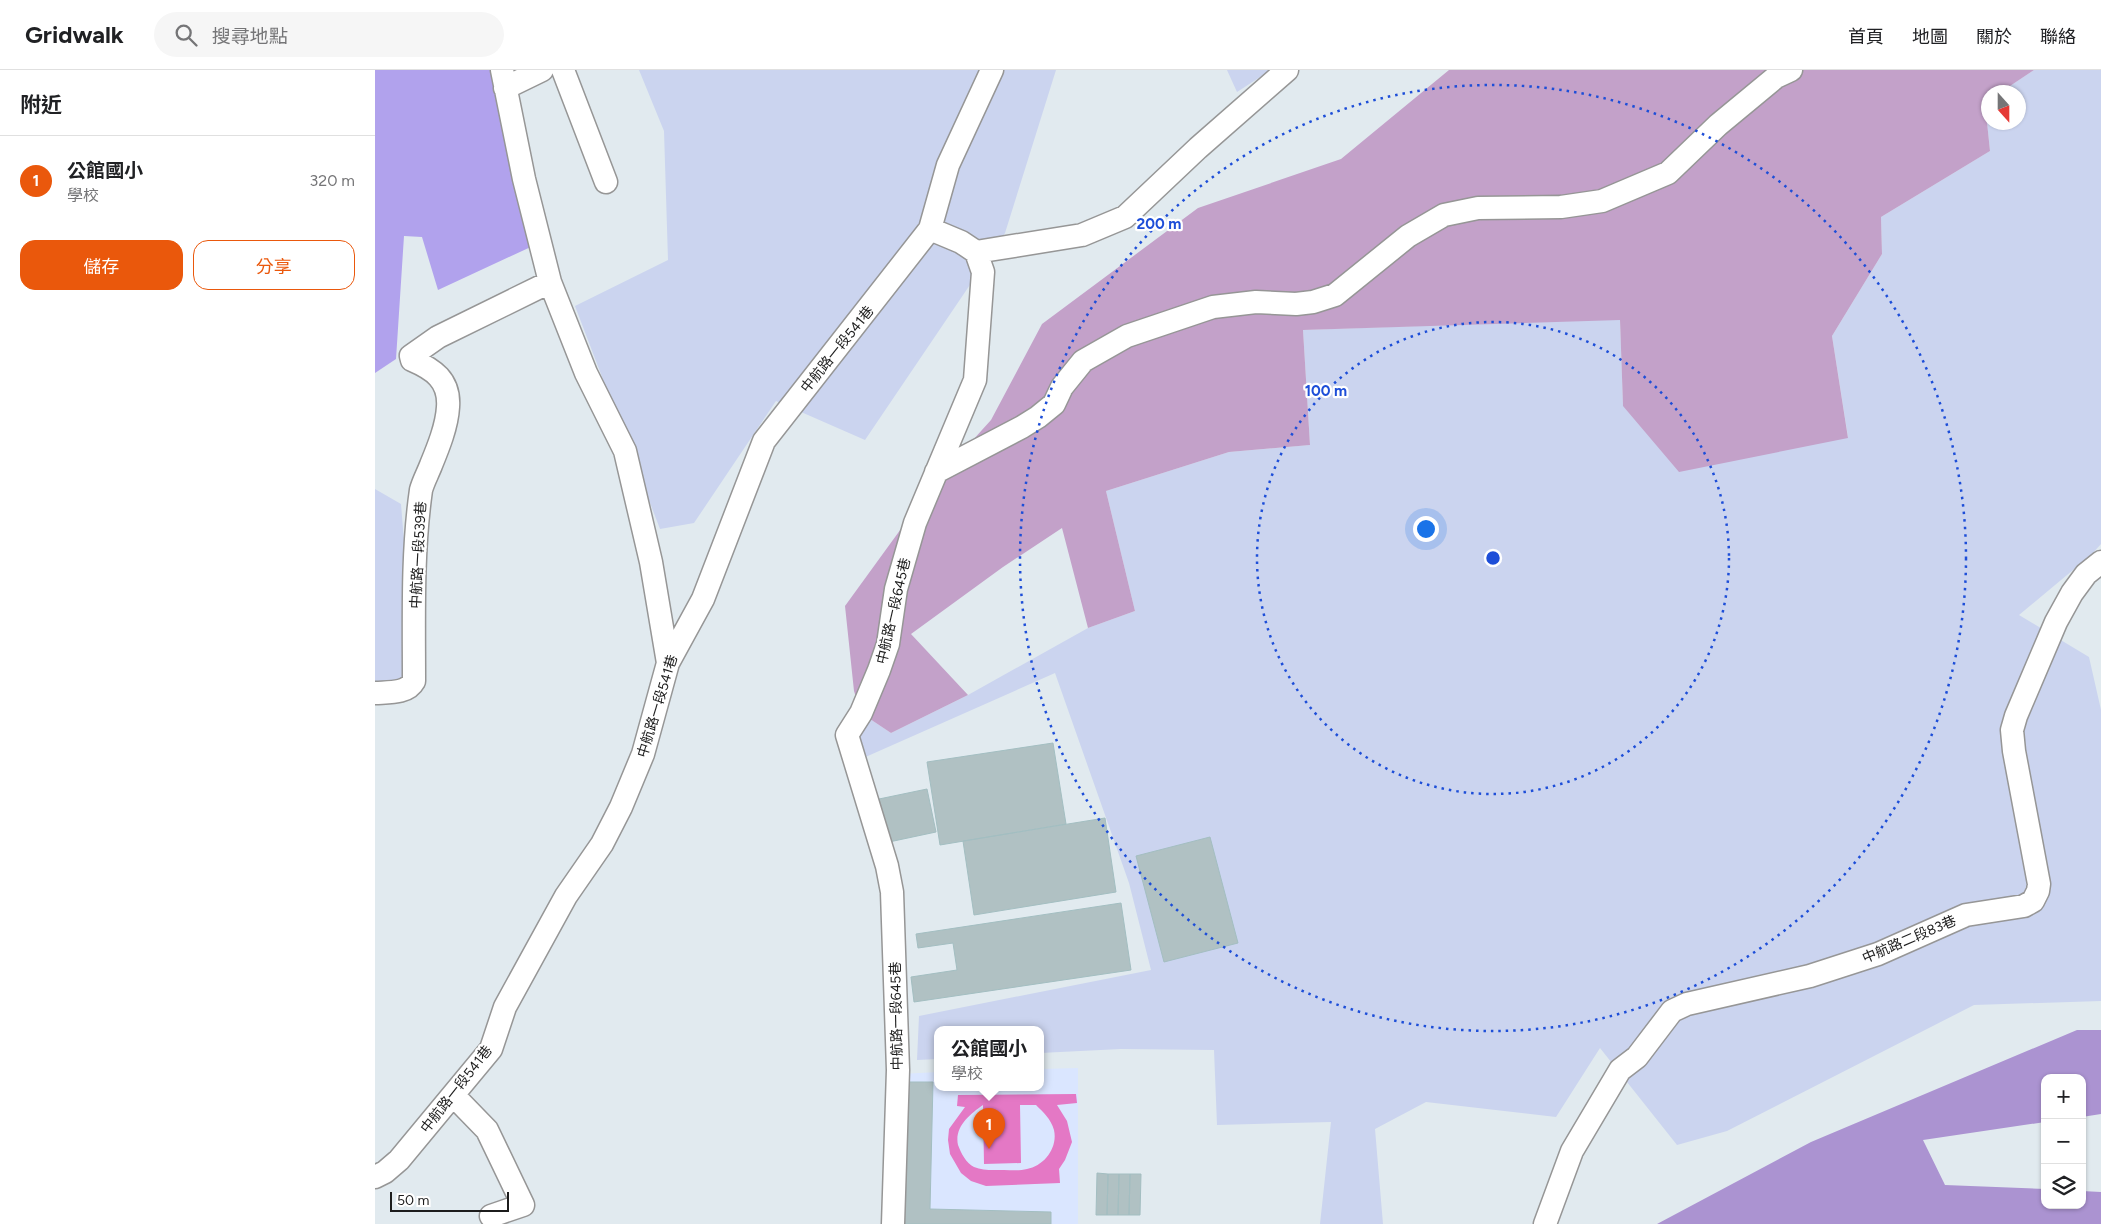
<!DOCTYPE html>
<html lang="zh-TW">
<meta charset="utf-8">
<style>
:root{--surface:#fff;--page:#f6f6f6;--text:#202124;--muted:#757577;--line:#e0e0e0;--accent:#ea580c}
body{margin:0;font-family:Figtree,"Noto Sans TC",sans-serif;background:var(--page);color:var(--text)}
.controls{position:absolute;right:15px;bottom:15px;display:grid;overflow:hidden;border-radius:10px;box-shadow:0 1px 4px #0004}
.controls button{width:45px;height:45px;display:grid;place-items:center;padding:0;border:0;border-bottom:1px solid var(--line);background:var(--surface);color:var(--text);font:25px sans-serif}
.compass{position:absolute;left:1606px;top:15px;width:45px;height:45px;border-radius:50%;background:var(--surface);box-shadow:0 1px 4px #0004;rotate:159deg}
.scale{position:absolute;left:15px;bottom:12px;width:119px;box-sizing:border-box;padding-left:5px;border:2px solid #1c1c1c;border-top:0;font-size:14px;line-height:18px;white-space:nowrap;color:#1c1c1c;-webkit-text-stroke:4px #fff;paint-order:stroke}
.you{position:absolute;left:1050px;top:458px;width:18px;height:18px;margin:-12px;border:4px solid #fff;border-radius:50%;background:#1a73e8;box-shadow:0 0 0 8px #1a73e833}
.badge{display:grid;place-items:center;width:32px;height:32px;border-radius:50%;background:var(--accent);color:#fff;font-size:16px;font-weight:700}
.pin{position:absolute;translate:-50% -41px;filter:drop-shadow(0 1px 2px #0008)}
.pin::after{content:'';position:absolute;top:26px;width:18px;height:15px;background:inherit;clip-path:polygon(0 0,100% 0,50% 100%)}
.popup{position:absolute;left:559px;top:956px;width:110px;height:65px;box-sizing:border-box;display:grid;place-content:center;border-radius:10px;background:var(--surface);filter:drop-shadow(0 1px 4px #0005);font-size:16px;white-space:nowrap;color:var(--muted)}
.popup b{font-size:19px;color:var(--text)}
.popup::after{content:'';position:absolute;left:50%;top:100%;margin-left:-10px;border:10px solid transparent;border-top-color:var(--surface)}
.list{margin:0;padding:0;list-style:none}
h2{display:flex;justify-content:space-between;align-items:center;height:65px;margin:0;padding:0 20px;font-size:21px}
h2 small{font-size:16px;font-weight:400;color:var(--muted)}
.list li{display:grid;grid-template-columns:32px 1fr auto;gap:15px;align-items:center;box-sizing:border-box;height:90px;padding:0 20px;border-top:1px solid var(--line)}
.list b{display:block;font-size:19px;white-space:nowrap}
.list p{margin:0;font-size:16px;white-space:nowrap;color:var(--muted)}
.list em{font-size:16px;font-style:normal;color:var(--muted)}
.actions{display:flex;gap:10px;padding:15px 20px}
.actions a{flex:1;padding:11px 0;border:1px solid var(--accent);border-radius:15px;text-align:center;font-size:18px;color:var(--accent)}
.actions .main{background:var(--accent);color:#fff}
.icon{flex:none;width:28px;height:28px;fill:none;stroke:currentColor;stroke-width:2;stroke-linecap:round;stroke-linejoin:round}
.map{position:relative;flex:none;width:1726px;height:1154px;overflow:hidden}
header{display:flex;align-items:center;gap:30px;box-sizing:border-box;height:70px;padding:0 25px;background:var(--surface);border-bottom:1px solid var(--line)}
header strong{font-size:24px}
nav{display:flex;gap:28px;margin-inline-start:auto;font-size:18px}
.search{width:350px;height:45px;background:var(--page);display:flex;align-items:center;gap:12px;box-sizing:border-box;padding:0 18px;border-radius:28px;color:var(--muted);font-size:19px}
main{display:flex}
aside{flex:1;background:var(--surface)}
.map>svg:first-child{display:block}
.education{fill:#dae6ff}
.farmland{fill:#cbd4ef}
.grass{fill:#b1a2ed}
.forest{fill:#ab93d1}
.cemetery{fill:#c3a1c9}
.pitch{fill:#e478c5;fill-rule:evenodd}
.building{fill:#b0c1c3;stroke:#a3bec1}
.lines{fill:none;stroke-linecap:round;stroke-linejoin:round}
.minor-casing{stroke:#969696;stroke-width:25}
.minor{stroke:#fff;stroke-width:22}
.ring{fill:none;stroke:#1d4ed8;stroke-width:2.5;stroke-dasharray:2.5 5}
.labels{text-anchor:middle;stroke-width:4.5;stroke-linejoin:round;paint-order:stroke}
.street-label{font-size:14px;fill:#1c1c1c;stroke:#fff}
.centre{fill:#1d4ed8;stroke:#fff;stroke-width:2.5}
.ring-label{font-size:15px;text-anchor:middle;font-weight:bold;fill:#1d4ed8;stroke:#fff;stroke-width:4.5;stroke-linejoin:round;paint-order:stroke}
</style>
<header>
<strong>Gridwalk</strong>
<div class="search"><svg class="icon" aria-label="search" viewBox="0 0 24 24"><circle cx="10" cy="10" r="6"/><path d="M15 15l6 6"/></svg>搜尋地點</div>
<nav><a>首頁</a><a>地圖</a><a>關於</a><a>聯絡</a></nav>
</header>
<main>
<aside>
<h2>附近<small></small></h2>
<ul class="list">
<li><span class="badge">1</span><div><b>公館國小</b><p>學校</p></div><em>320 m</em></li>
</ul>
<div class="actions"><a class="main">儲存</a><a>分享</a></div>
</aside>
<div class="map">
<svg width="1726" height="1154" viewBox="0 0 1726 1154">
<rect width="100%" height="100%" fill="#e1eaef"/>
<path class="education" d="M703 998V1154H523L526 1004 563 1002V1018H665V999Z"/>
<path class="farmland" d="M264 0H681L630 163 490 370 401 331 319 453 285 459 200 236 293 190 289 61Z
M852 0H896L862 22Z
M1659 0H1726V474L1716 485 1644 545 1714 587 1726 640V931L1599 935 1352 1061 1302 1075 1225 978 1181 1047 1051 1032 1000 1059 1008 1154H945L956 1052 842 1055 839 980 746 979 665 983V960H563V989L542 990 544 946 776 900 754 813 680 603 486 689 474 662 486 643 516 663 593 625 713 558 760 541 731 421 854 382 935 375 928 260 1245 249 1248 336 1473 367 1457 266 1507 184 1506 147 1615 81 1610 33 1613 31 1614 52H1644V22H1626Z
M0 419 26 434 40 607 0 613Z"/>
<path class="grass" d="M0 0H117L160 175 63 220 47 167 29 166 21 289 0 303Z"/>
<path class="forest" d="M1702 960H1726V1044L1707 1047V1008H1670V1052L1548 1070 1570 1115 1670 1119V1135H1707V1121L1726 1122V1154H1282L1436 1072Z"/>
<path class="cemetery" d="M1074 0H1659L1626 22H1614L1613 31 1610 33 1615 81 1506 147 1507 184 1457 266 1473 368 1304 402 1248 336 1245 250 928 260 935 375 854 382 731 421 760 541 713 558 687 458 628 497 536 564 593 625 516 663 486 643 479 621 470 536 560 412 616 350 667 254 823 138 966 89Z"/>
<path class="pitch" d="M701 1024 702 1033 682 1035 692 1051 697 1072 690 1090 684 1099 685 1113 611 1116 596 1111 586 1103 575 1084 573 1070 574 1059 590 1037 582 1036 583 1025ZM608 1035 609 1094 646 1093 645 1035H661C668 1042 676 1049 679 1060 683 1078 669 1096 652 1099 645 1101 636 1100 629 1100 619 1100 608 1101 599 1097 591 1093 586 1083 583 1075 579 1057 595 1044 608 1035Z"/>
<path class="building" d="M678 673 691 754 565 775 552 692Z
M552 719 561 762 514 772 504 729Z
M730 748 741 822 599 845 588 771Z
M835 767 863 873 789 892 761 786Z
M746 833 756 900 539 932 536 907 582 900 578 873 543 878 541 864Z
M527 1012H558L555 1139 676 1142V1154H523Z
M722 1103 733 1104 732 1145H721Z
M733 1104H744L743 1145H732Z
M744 1104H755L754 1145H743Z
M755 1104H766L765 1145H754Z"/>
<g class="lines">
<defs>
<path id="minor" d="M127 0 149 109 175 212 211 303 250 381 276 492 293 593
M188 0 231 112
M130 18 167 0
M601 182 707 165 750 147 823 78 912 0
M561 402 647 357 663 347 679 334 687 317 708 291 752 266 838 237 881 232 921 234 938 232 960 225 1033 166 1069 145 1103 138 1186 137 1227 131 1293 103 1343 55 1401 7 1416 0
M0 623C13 622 32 624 39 611 39 547 37 483 46 420 48 412 53 403 56 395 63 378 72 356 73 337 75 310 58 299 37 290L36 286 63 267 175 212
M78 1025 112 1060 148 1135 116 1146
M0 1107 10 1102 24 1090 116 979 130 937 191 826 227 774 246 737 268 684 293 593 328 529 389 371 555 159
M518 1154 523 1000 517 822 512 796 472 665 486 643 504 600 513 574 521 519 540 453 600 310 608 202 601 182 586 172 555 159 573 95 617 0
M1170 1154 1197 1081 1245 1000 1262 987 1297 941 1312 934 1435 906 1503 884 1591 845 1649 836 1658 831 1663 821 1664 814 1639 681 1637 660 1641 646 1681 552 1697 523 1711 504 1726 492"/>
</defs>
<use href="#minor" class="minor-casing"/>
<use href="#minor" class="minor"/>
</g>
<g class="ring">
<circle cx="1118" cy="488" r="236"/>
<circle cx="1118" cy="488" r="473"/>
</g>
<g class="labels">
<g class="street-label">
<text transform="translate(462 279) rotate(-51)" y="5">中航路一段541巷</text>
<text transform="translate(43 485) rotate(-87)" y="5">中航路一段539巷</text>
<text transform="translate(518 541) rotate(-77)" y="5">中航路一段645巷</text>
<text transform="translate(282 636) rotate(-73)" y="5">中航路一段541巷</text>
<text transform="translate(1534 869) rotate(-23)" y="5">中航路二段83巷</text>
<text transform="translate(521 946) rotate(-91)" y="5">中航路一段645巷</text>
<text transform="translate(81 1019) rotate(-52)" y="5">中航路一段541巷</text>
</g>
</g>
<circle cx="1118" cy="488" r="8" class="centre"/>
<g class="ring-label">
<text x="784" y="159">200 m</text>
<text x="951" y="326">100 m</text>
</g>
</svg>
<div class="controls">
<button>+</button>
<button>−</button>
<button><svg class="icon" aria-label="layers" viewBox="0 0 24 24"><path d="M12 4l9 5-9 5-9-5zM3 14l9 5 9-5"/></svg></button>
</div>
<svg class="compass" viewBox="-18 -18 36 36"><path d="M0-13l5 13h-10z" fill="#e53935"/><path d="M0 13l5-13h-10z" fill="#757577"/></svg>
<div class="scale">50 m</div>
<div class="you"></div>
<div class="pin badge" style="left:614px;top:1079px">1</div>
<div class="popup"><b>公館國小</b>學校</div>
</div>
</main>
